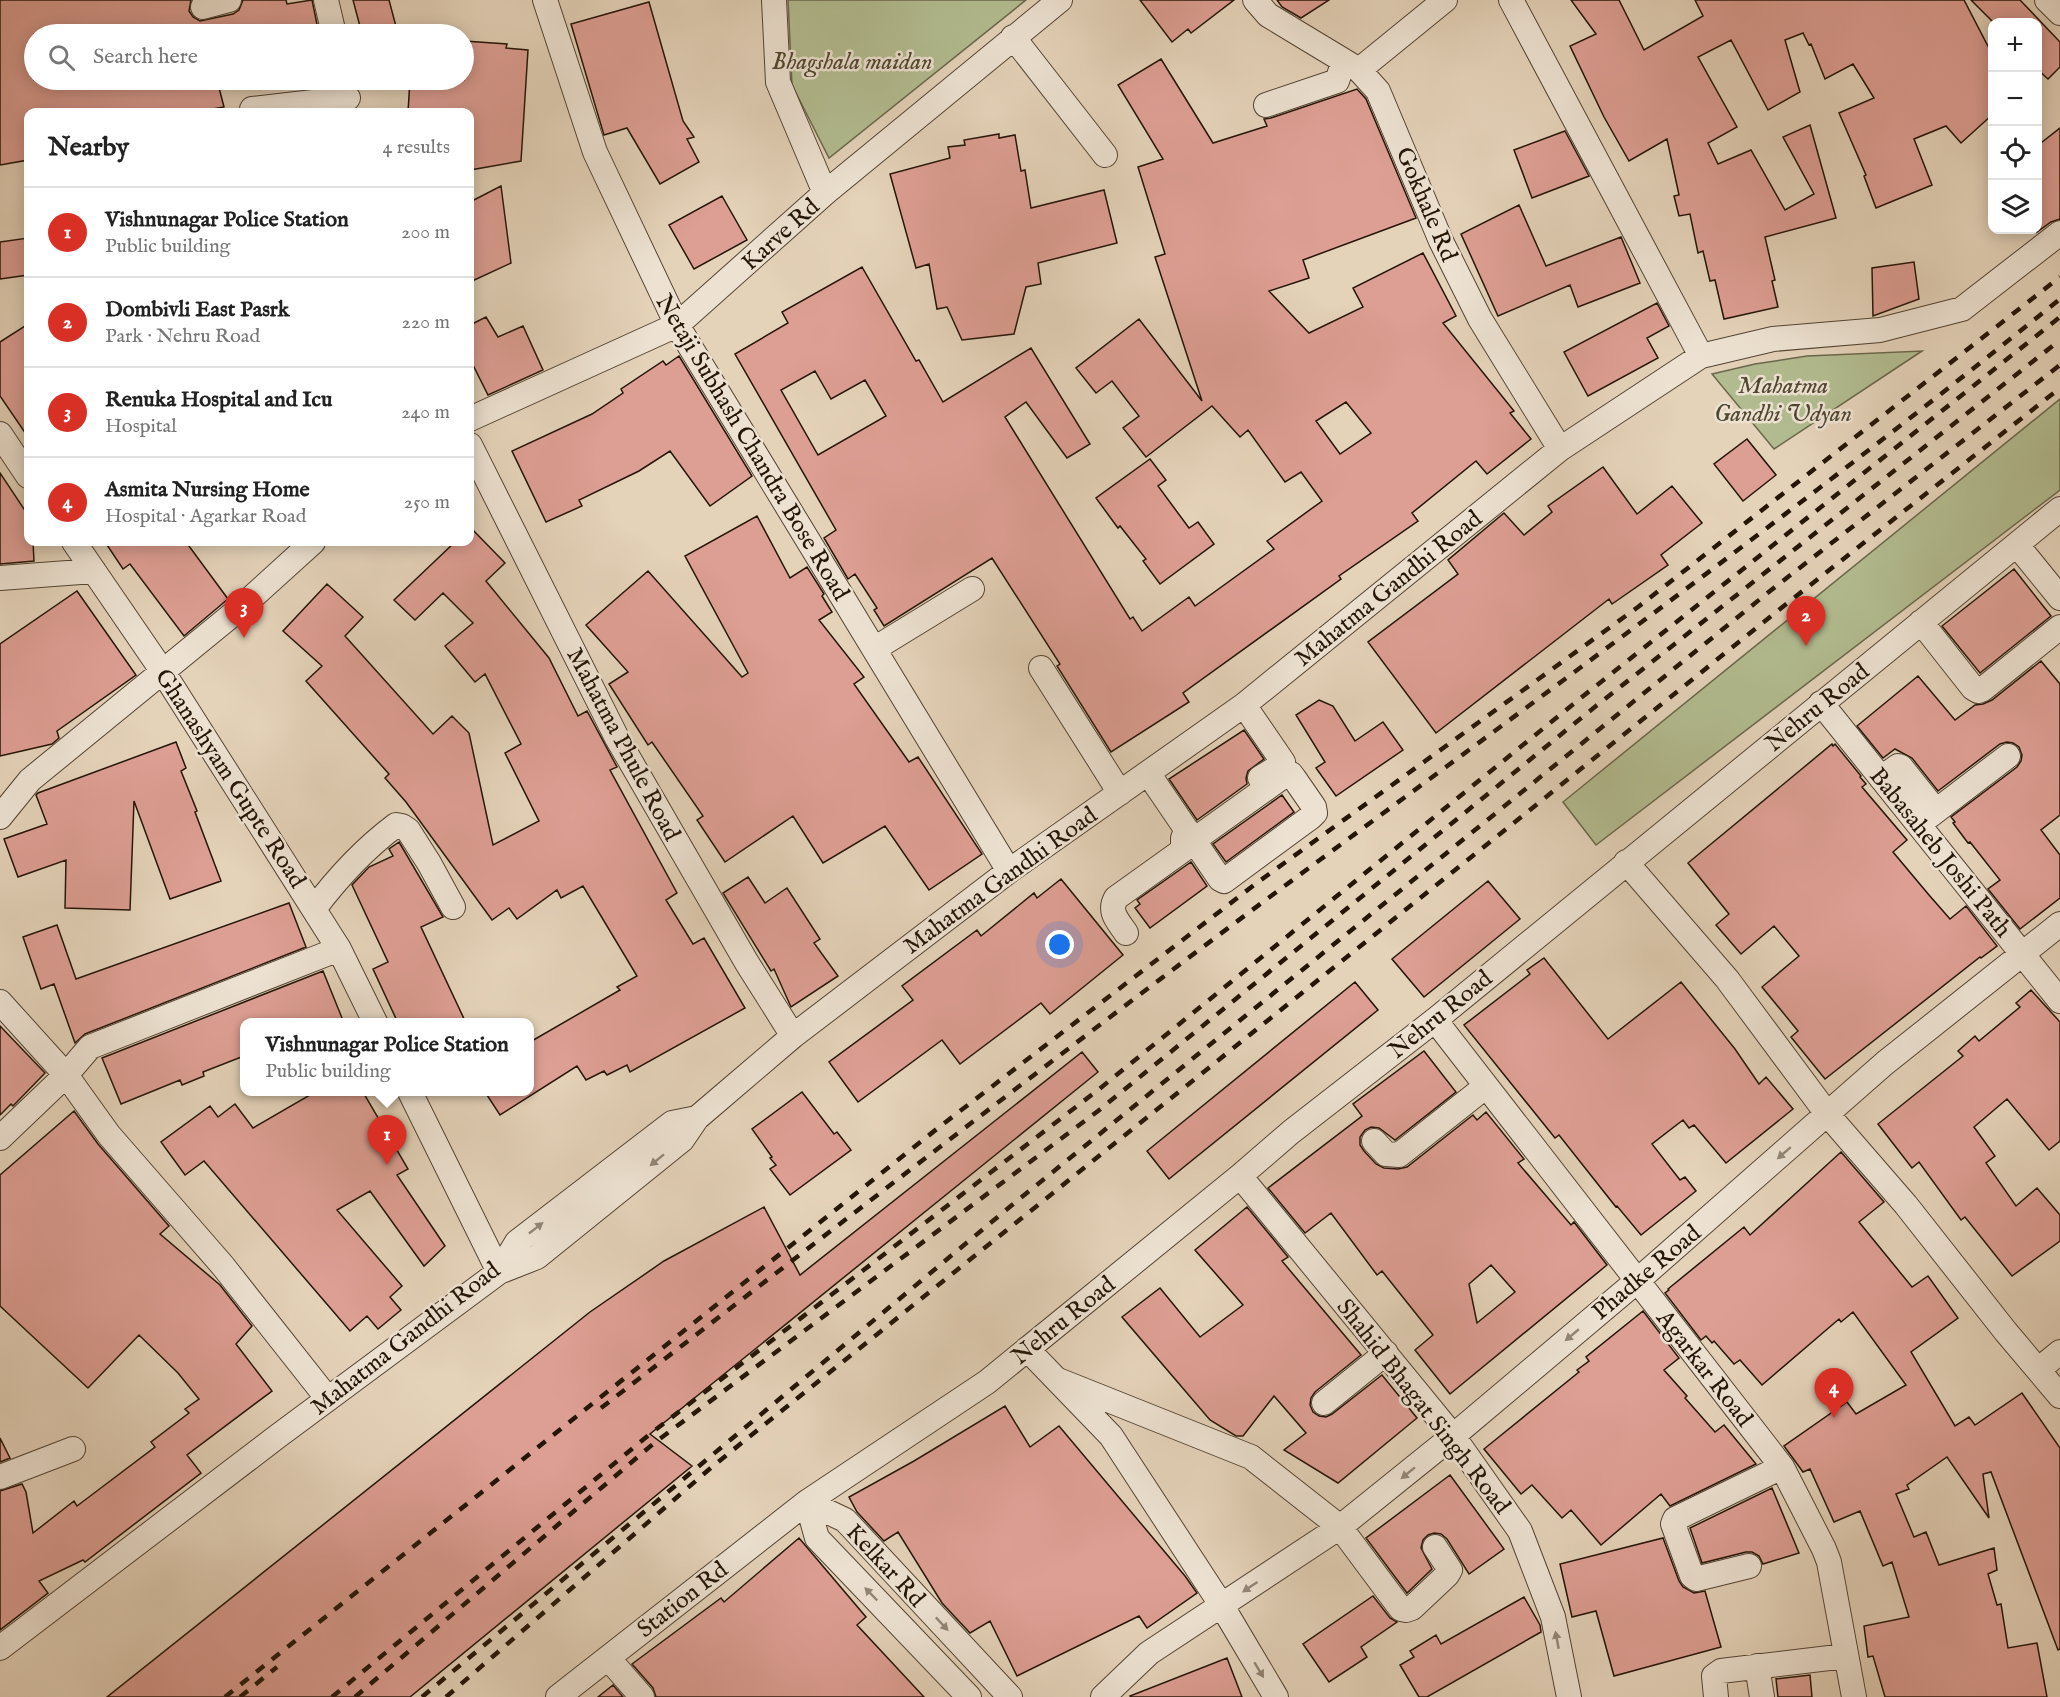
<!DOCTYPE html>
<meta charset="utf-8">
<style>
:root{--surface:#fff;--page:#f2f2f2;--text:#222;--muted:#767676;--line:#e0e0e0;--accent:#d93025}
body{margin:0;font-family:"IM FELL English",serif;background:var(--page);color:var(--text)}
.controls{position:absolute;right:18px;top:18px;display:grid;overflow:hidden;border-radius:12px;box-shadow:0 3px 15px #0003}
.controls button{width:54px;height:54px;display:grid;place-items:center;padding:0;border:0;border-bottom:2px solid var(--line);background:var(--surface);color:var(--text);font:30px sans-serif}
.you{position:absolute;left:1060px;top:945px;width:21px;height:21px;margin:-15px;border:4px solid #fff;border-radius:50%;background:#1a73e8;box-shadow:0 0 0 9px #1a73e833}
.badge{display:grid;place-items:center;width:39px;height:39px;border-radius:50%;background:var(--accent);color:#fff;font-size:20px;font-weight:700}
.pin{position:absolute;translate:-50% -50px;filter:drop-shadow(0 2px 3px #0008)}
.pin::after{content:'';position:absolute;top:32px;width:21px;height:18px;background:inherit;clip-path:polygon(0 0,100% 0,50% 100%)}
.popup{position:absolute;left:240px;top:1018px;width:294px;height:78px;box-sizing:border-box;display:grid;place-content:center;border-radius:12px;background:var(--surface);filter:drop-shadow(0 2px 4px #0005);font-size:20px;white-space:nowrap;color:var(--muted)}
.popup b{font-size:22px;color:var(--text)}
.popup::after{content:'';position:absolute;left:50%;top:100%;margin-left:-12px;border:12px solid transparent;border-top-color:var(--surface)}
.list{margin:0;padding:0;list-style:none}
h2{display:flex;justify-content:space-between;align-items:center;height:78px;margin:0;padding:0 24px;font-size:26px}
h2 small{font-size:20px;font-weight:400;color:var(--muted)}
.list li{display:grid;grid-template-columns:39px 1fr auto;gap:18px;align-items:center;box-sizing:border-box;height:90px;padding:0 24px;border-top:2px solid var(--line)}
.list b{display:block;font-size:22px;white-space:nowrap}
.list p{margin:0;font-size:20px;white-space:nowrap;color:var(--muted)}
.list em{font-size:20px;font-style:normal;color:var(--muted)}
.icon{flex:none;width:33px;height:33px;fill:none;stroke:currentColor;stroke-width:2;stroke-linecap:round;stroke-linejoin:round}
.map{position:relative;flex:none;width:2060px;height:1697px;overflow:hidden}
.search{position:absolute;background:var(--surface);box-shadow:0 3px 15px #0003;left:24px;top:24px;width:450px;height:66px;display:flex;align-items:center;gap:15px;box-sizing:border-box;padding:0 21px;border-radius:33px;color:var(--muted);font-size:22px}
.panel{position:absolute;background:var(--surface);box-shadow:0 3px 15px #0003;left:24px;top:108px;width:450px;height:438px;border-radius:12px}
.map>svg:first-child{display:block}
.green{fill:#b2bc90;stroke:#6b684c;stroke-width:1.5}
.building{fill:#dd9e93;stroke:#241507;stroke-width:1.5;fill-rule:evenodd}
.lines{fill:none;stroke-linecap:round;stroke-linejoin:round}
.minor-casing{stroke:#544434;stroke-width:26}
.minor{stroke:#ede2d2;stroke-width:24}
.rail{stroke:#241507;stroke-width:4.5;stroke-dasharray:10 10;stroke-linecap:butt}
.oneway{fill:#938677}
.labels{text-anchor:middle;stroke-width:5;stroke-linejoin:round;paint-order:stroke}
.park-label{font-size:24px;font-style:italic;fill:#4f4730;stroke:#ede2d2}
.street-label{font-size:24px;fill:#241507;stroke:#ede2d2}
</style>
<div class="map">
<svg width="2060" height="1697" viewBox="0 0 2060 1697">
<rect width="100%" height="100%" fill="#e4d2b9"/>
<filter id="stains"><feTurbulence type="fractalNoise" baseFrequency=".00333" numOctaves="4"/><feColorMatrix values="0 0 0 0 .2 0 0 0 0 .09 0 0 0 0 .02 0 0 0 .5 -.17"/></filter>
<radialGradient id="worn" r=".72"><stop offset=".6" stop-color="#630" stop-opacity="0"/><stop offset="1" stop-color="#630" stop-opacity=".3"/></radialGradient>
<path class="green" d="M788 0H1026L829 158 792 85Z
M1922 351 1774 449 1712 374 1755 364 1807 356Z
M2060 399V490L1596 845 1563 802Z"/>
<path class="building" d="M0 0H191L189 11 193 17 200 21 233 14 239 10 243 0H286L287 4 312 0 319 34H34V80H217L224 107 195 112H28V160L0 165Z
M353 0H389L398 34H362Z
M1140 0H1234L1191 33 1188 29 1172 42Z
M1277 0H1329L1301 18 1282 7Z
M1571 0H1619L1644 50 1703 16 1695 0H1964L1992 54V115L1961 143 1946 126 1914 139 1932 185 1876 208 1864 176 1866 175 1839 113 1874 98 1853 64 1825 79 1811 44 1809 45 1803 33 1785 40 1800 92 1768 110 1731 40 1698 57 1737 127 1708 143 1718 164 1751 150 1785 210 1814 194 1783 137 1810 125 1836 218 1765 237 1775 280 1772 281 1778 307 1724 319 1715 280 1710 281 1703 251 1698 253 1690 214 1679 216 1674 196 1679 195 1667 139 1629 161 1604 117 1570 46 1596 34Z
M1971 0H2020L2060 42V67L2048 79 2037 69V22H1993Z
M649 2 683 121 694 137 687 139 699 162 660 184 627 128 604 135 571 24Z
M464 41 507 44 506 48 528 50 521 161 470 170V112H408L410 80H464Z
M1161 59 1213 143 1267 126 1264 119 1271 118 1357 89 1366 99 1416 218 1303 260 1309 278 1269 291 1309 333 1363 307 1353 288 1423 253 1456 316 1443 323 1514 411 1510 413 1531 439 1487 474 1476 461 1412 513 1418 521 1339 576 1341 579 1183 693 1189 702 1111 752 1057 666 1060 664 992 558 884 626 874 610 877 608 855 574 848 579 824 538 836 530 735 354 788 323 782 312 862 267 916 361 919 360 943 402 1031 348 1090 444 1067 458 1026 402 1005 417 1130 619 1133 617 1142 631 1189 597 1195 606 1274 549 1267 541 1322 501 1301 472 1285 482 1248 430 1240 437 1212 406 1146 457 1123 428 1139 416 1112 381 1096 393 1076 368 1139 319 1202 401 1155 257 1165 254 1138 167 1163 159 1118 85ZM815 371 831 399 865 380 886 416 818 455 781 390ZM1346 402 1371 433 1340 454 1316 421Z
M2060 128V219L2051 222 2037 232V146Z
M1565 131 1589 176 1532 198 1514 150Z
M999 134V138L1015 135 1021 171 1025 170 1031 208 1104 190 1117 243 1038 263 1041 284 1026 287 1014 334 962 340 947 307 937 309 929 264 916 268 890 174 950 158 948 147 965 145 964 140Z
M501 186 511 263 470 282V202Z
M722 196 747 240 694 269 669 225Z
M1519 205 1546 266 1621 237 1640 283 1578 307 1570 285 1498 316 1461 234Z
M28 238V275L0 279V242Z
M1914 262 1919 299 1873 316 1872 268Z
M1657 303 1669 326 1647 338 1658 358 1588 396 1564 352Z
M486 317 498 337 523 326 543 370 488 395 470 359V325Z
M28 324V437L0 396V342Z
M679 356 752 476 710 506 670 451 639 471 579 500 582 506 546 522 512 451 592 414 623 393 621 389 663 361 666 365Z
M1747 439 1776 475 1743 501 1714 464Z
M1150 459 1166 480 1158 486 1189 528 1198 522 1214 544 1160 584 1143 561 1146 559 1120 526 1118 528 1096 498Z
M1603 467 1637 514 1672 486 1702 523 1661 555 1668 565 1612 604 1609 599 1436 733 1368 642 1458 574 1448 560 1504 513 1524 535 1552 512 1548 506Z
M0 473 28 515V542H33L34 561 0 564Z
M757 516 790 578 807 567 824 594 822 596 832 612 819 620 864 677 854 684 909 762 918 757 982 854 929 890 885 826 823 863 793 816 725 862 697 820 703 816 652 742 648 745 609 684 628 672 586 625 648 571 742 677 748 673 685 556Z
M470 527 505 563 486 581 549 658 578 716 587 711 617 767 610 770 677 893 666 900 693 944 704 938 745 1008 630 1072 627 1065 607 1075 604 1071 586 1080 577 1066 500 1115 485 1092H530V1042L620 990 617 987 637 976 583 886 561 898 557 890 517 919 509 908 492 920 406 802 385 778 389 774 306 681 322 666 283 631 327 584 363 617 345 636 433 734 452 716 469 733 493 845 539 821 505 753 521 744 485 674 475 682 445 646 473 623 443 593 415 620 394 600 455 542H470Z
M105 542H186L228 599 184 636 130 564 123 569Z
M2014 569 2051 616 1980 673 1942 626Z
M77 591 136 675 57 731 59 738 52 744 0 756V644Z
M2041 661 2060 684V815L2041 830 2060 855V898L2020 929 1988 889 2000 880 1970 842 1968 843 1953 823 1955 822 1951 817 2017 767 2021 761 2022 755 2019 747 2013 743 2007 742 2000 744 1938 791 1912 758 1895 749 1883 758 1857 726 1918 676 1955 720 1975 705 1983 704 1992 700Z
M1319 700 1333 706 1355 741 1383 722 1403 750 1336 796 1316 768 1325 762 1296 715Z
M1244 730 1264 759 1248 771 1246 778 1247 784 1197 820 1169 779Z
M176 742 186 768 181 771 197 811 195 812 221 881 170 899 134 801 130 910 65 908 66 860 18 877 4 839 47 824 36 795 38 793Z
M1832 744 1833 746 1835 744 1861 776 1860 777 1866 784 1862 787 1907 840 1893 852 1929 895 1950 919 1966 906 1997 946 1981 958 1980 957 1825 1079 1791 1037 1798 1031 1762 987 1799 956 1774 926 1741 954 1716 925 1729 914 1688 863Z
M1282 795 1294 812 1226 862 1213 844Z
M399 842 443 917 421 927 466 1023H398L373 969 388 962 352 885 369 867 393 856 389 849Z
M1191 862 1207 886 1150 928 1135 908 1140 904 1137 900Z
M748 877 765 903 787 888 820 939 814 943 838 976 791 1007 774 969 771 971 723 893Z
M1061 879 1123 955 1050 1014 1041 1003 960 1064 942 1040 858 1102 829 1062 913 1000 902 986 977 930 981 936 1034 893 1037 898Z
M1488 881 1520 919 1424 997 1392 959Z
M289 903 306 947 85 1034 75 1043 54 984 41 989 23 937 57 925 76 979Z
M1544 958 1608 1039 1681 982 1735 1049 1759 1084 1766 1077 1793 1109 1726 1163 1694 1125 1689 1128 1683 1120 1652 1144 1680 1180 1685 1177 1696 1191 1641 1235 1617 1206 1616 1207 1559 1135 1555 1138 1464 1025 1530 974 1527 970Z
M323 971 342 1018 331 1023H244V1056L203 1072 204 1076 182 1085 180 1080 121 1104 102 1058Z
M1355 982 1378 1010 1169 1179 1147 1151Z
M2031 990 2060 1022V1141L2049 1150 2007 1099 1974 1127 1995 1156 1986 1163 2016 1206 2037 1188 2060 1215V1241L2012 1276 1965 1217 1961 1220 1919 1162 1912 1168 1878 1124 1963 1056 1958 1051 1975 1036 1979 1041 2020 1007 2016 1003Z
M0 1026 45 1073 13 1106 11 1104 0 1115Z
M1424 1051 1456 1092 1395 1140 1379 1128 1371 1127 1365 1130 1360 1137V1145L1364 1151 1376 1164 1384 1168 1398 1169 1407 1167 1473 1115 1477 1120 1486 1112 1524 1159 1518 1163 1571 1225 1574 1222 1607 1265 1450 1394 1415 1350 1433 1335 1382 1271 1377 1275 1331 1213 1305 1233 1268 1188 1362 1116 1353 1104ZM1491 1265 1515 1292 1477 1323 1469 1284Z
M1082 1052 1098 1072 650 1434 692 1466 410 1697H107L590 1312 664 1261 764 1207 800 1275Z
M315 1092H363L408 1169 397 1175 445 1246 424 1266 370 1191 337 1210 402 1286 390 1297 401 1310 378 1329 367 1316 350 1331 204 1161 185 1175 161 1142 210 1106 218 1117 235 1104 253 1128Z
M802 1092 834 1134 837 1132 851 1150 790 1195 770 1169 776 1165 770 1158 772 1157 752 1129Z
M74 1111 98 1144 169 1226 160 1234 220 1285 252 1326 236 1344 272 1391 187 1455 201 1473 85 1562 83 1560 39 1581 48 1593 0 1630V1491L22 1484 26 1492 33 1533 74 1501 77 1506 155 1447 151 1442 189 1413 185 1409 199 1399 178 1373 139 1335 88 1388 0 1306V1175Z
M1841 1152 1884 1202 1859 1222 1912 1287 1928 1276 1958 1318 1911 1352 1955 1426 1969 1417 1975 1425 2022 1393 2060 1448V1649L2058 1650 1991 1472 1983 1474 1989 1518 1947 1457 1907 1485 1909 1489 1896 1494 1914 1537 1926 1532 1939 1565 1994 1548 1997 1570 1988 1574 1997 1605 2001 1604 2008 1648 2037 1643 2047 1697H1885L1873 1656 1868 1657 1864 1626 1909 1617 1892 1562 1883 1566 1860 1511 1834 1522 1810 1469 1803 1472 1784 1446 1847 1402 1856 1414 1906 1385 1853 1312 1841 1322 1839 1319 1762 1385 1740 1360 1734 1364 1714 1341 1712 1343 1706 1336 1701 1340 1665 1293 1669 1290 1668 1289 1744 1227 1750 1235Z
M1247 1207 1288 1257 1282 1261 1361 1355 1315 1392 1311 1398 1310 1405 1313 1412 1319 1416 1326 1417 1332 1414 1382 1375 1417 1418 1338 1483 1284 1450 1306 1433 1274 1396 1243 1436H1236L1210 1420 1122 1317 1160 1288 1200 1337 1243 1305 1195 1250Z
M1643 1311 1679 1358 1664 1370 1687 1396 1685 1398 1715 1432 1724 1425 1756 1464 1670 1506 1661 1494 1601 1545 1571 1510 1562 1518 1532 1485 1521 1494 1484 1449 1579 1372 1577 1370 1589 1361 1586 1357Z
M1005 1406 1030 1447 1059 1426 1185 1576 1197 1593 1147 1628 1139 1616 1017 1676 990 1621 970 1633 942 1603 898 1532 884 1541 857 1512 849 1497 914 1461Z
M0 1438 10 1458 0 1462Z
M1450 1475 1504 1549 1469 1574 1447 1539 1441 1534 1434 1533 1428 1535 1423 1540 1421 1548 1432 1569 1407 1593 1366 1538Z
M1772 1488 1799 1553 1763 1564 1759 1556 1752 1552H1746L1702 1563 1690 1528Z
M799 1538 866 1617 857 1625 924 1697H656L653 1688 632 1664 721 1598 724 1602Z
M1663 1538 1679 1581 1683 1587 1694 1593 1705 1591 1721 1647 1614 1676 1596 1611 1572 1617 1560 1564Z
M1373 1596 1390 1618 1397 1622 1361 1647 1367 1657 1329 1682 1303 1644Z
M1524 1597 1540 1625 1541 1632 1427 1697H1419L1400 1665 1414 1657 1410 1651 1436 1635 1441 1644Z
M1227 1658 1242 1697H1131L1130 1696Z
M1810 1675 1812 1697H1778L1776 1679Z
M613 1685 623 1697H598Z"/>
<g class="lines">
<defs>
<path id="minor" d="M326 0 334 34
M545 0 595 152 677 325 1009 871
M774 0 778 82 825 193
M1255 0 1268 15 1359 70 1378 91 1441 241 1480 319 1560 449
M1511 0 1701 356
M2047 0 2060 13
M203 7 229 0
M1013 37 1105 155
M1359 70 1445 0
M1266 105 1337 81 1344 61
M252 109 348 98
M470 419 677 325 825 193 1060 0
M0 434 28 476
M470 445 617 738 747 963 793 1036
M74 542 163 672 339 949 375 1022
M2017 545 2060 598
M0 578 94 571
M1921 622 1973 688 1978 691 1983 689 2060 627
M874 649 972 589
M1041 668 1120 793
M1821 703 2060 1001
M1244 705 1283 762 1281 765 1260 778
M1148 773 1220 879 1224 881 1311 817 1315 813 1314 807 1294 778 1291 774 1285 775 1194 840
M1881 778 1898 766 1901 767 1936 811
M0 817 30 780 238 610 313 542
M1919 824 2008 756
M1626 862 1727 979 1828 1115 1906 1205 2006 1332 2060 1396
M314 909C338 877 364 849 396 825L402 826 408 830 429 863 453 907
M1126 933C1118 921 1108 912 1116 898L1183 850V838L1187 830
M0 1002 66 1075 109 1135 223 1266 328 1399
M1435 1020 1782 1467 1824 1549 1829 1562 1854 1697
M410 1092 499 1272
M0 1138 66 1075 90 1047 339 949
M1374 1141 1386 1154 1399 1155 1485 1087
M1240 1176 1453 1436 1520 1531 1553 1617 1569 1697
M499 1272 537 1257 682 1140 697 1118
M1027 1349 1111 1436 1222 1606 1276 1697
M2038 1370 2060 1352
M1058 1380 1251 1457 1340 1527 1401 1609 1406 1610 1412 1608 1447 1575 1450 1570 1435 1547
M1324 1403 1386 1353
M0 1477 73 1449
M807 1502 845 1520 1010 1697
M807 1502 817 1538 969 1697
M1749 1566 1696 1579 1692 1576 1673 1524 1675 1519 1782 1467
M0 1648 278 1436 499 1272 517 1242 672 1123 697 1118 793 1036 1009 871 1244 705 1560 449 1701 356 1773 339 1880 330 1962 309 2060 233
M608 1658 642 1697
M1757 1666 1762 1697
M558 1697 807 1502 987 1382 1240 1176 1291 1132 1435 1020 2060 509
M1103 1697 1149 1653 1340 1527 1453 1436 1637 1281 1885 1063 2060 924
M1716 1697 1714 1676 1721 1671 1846 1656"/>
</defs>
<use href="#minor" class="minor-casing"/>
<use href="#minor" class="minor"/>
<path class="rail" d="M601 1408C822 1238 1043 1066 1267 899 1533 702 1802 508 2060 299
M225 1697 938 1128 1258 882 1638 607 2060 277
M240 1697 277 1667
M332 1697 650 1434 1098 1090 1582 697 2060 317
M355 1697 653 1444 1098 1111 1596 706 2060 340
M422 1697 1012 1205 1770 591 2060 365
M446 1697 713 1466 1785 605 2060 388"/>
</g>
<defs><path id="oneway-solid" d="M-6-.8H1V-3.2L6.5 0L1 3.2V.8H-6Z" transform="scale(1.5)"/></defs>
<g class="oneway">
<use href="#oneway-solid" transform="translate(1784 1153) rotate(139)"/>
<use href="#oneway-solid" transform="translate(657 1160) rotate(141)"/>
<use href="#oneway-solid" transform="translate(536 1228) rotate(-38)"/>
<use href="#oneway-solid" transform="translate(1572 1335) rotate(140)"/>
<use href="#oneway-solid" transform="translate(1408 1473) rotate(141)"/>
<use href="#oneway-solid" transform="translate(1250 1587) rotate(146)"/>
<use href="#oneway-solid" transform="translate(871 1594) rotate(-134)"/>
<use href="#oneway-solid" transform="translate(942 1624) rotate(47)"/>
<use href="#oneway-solid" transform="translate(1557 1640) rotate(-101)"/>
<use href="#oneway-solid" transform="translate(1259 1670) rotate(59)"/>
</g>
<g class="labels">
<g class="park-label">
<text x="852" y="69">Bhagshala maidan</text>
<text x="1783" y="393">Mahatma<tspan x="1783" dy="28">Gandhi Udyan</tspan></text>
</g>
<g class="street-label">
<text transform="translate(1427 204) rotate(67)" y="8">Gokhale Rd</text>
<text transform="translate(780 234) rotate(-42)" y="8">Karve Rd</text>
<text transform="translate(753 447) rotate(59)" y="8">Netaji Subhash Chandra Bose Road</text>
<text transform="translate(1388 588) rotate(-39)" y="8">Mahatma Gandhi Road</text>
<text transform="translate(1817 707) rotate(-39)" y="8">Nehru Road</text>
<text transform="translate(624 744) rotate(62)" y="8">Mahatma Phule Road</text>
<text transform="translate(231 778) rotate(57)" y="8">Ghanashyam Gupte Road</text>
<text transform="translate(1941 852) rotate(51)" y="8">Babasaheb Joshi Path</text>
<text transform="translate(1000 880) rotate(-36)" y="8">Mahatma Gandhi Road</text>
<text transform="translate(1440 1014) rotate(-39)" y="8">Nehru Road</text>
<text transform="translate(1646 1272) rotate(-40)" y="8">Phadke Road</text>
<text transform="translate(1063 1320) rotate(-39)" y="8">Nehru Road</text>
<text transform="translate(405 1338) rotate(-38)" y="8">Mahatma Gandhi Road</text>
<text transform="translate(1705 1368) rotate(52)" y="8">Agarkar Road</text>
<text transform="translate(1424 1406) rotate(52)" y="8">Shahid Bhagat Singh Road</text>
<text transform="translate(886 1565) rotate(47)" y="8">Kelkar Rd</text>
<text transform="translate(682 1599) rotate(-38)" y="8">Station Rd</text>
</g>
</g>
<rect width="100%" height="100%" filter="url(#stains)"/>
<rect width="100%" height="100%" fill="url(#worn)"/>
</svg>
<div class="controls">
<button>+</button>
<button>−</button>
<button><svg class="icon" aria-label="locate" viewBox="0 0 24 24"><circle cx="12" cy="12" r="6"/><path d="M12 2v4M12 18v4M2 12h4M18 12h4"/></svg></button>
<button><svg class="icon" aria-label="layers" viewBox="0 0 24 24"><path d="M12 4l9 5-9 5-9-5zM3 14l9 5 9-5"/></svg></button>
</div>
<div class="you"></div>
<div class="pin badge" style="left:387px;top:1165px">1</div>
<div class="popup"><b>Vishnunagar Police Station</b>Public building</div>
<div class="pin badge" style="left:1806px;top:646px">2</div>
<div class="pin badge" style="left:244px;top:638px">3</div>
<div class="pin badge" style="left:1834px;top:1418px">4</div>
<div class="search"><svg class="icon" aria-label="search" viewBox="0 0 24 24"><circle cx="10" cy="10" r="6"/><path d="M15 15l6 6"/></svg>Search here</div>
<section class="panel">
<h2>Nearby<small>4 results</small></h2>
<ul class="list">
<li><span class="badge">1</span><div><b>Vishnunagar Police Station</b><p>Public building</p></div><em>200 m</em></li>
<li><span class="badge">2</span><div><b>Dombivli East Pasrk</b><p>Park · Nehru Road</p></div><em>220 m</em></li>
<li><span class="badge">3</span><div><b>Renuka Hospital and Icu</b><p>Hospital</p></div><em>240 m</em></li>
<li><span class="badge">4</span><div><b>Asmita Nursing Home</b><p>Hospital · Agarkar Road</p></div><em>250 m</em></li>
</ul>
</section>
</div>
